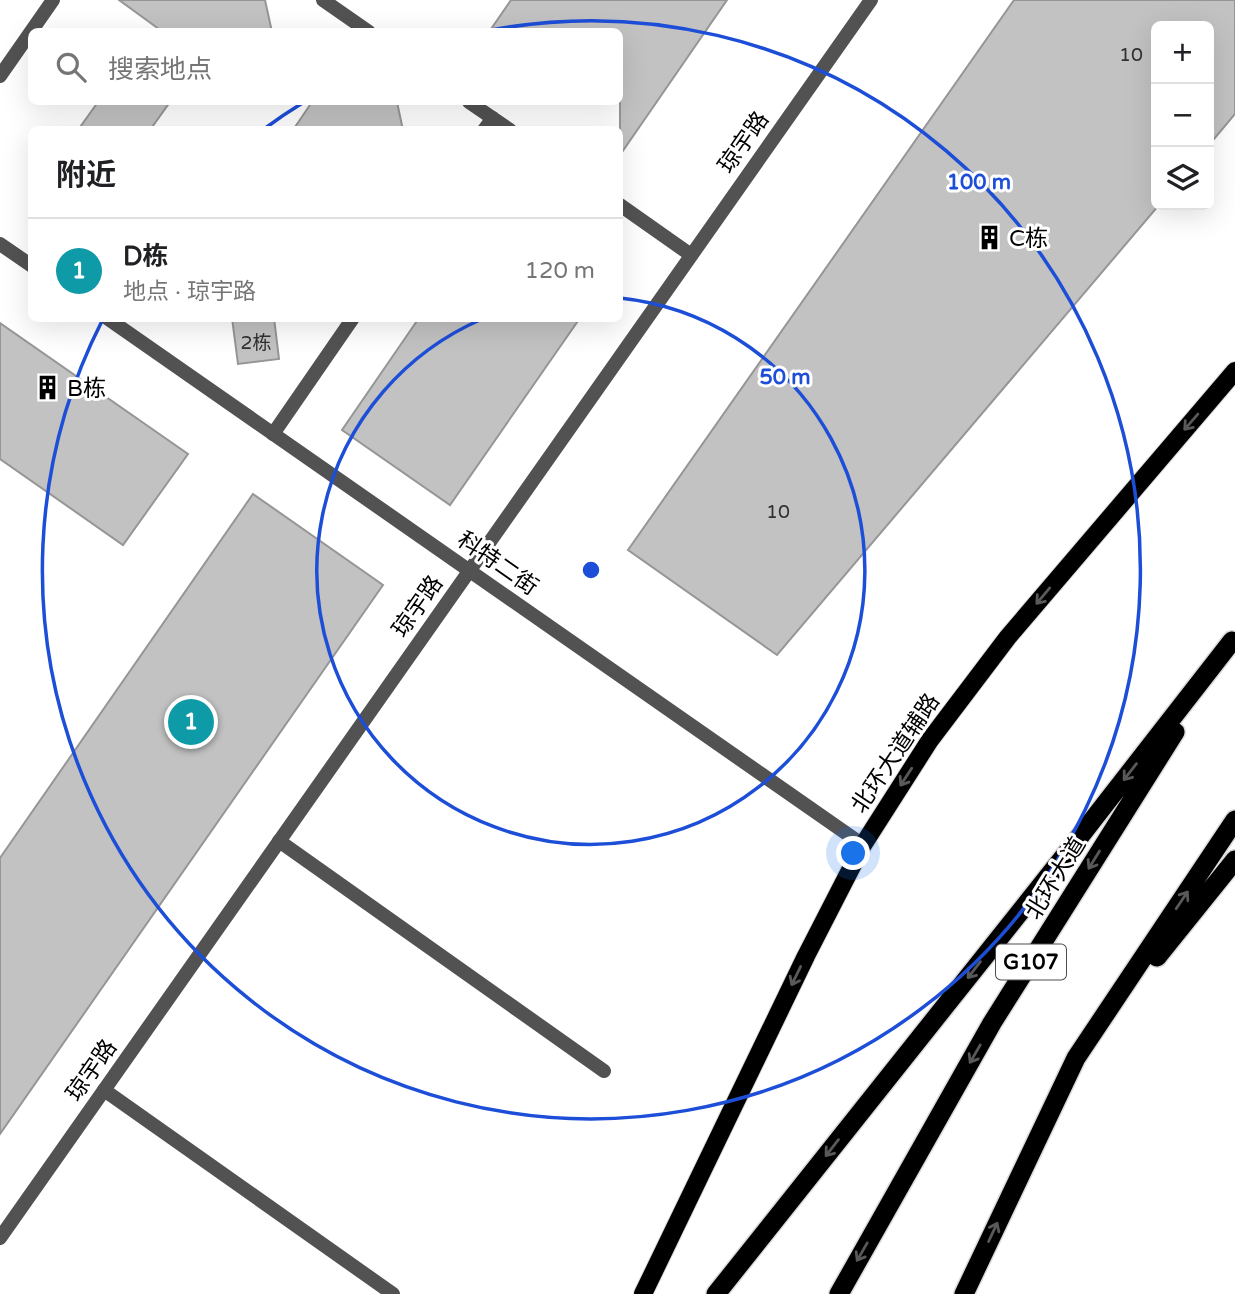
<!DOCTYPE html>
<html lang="zh">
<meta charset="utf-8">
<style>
:root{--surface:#fff;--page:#f2f2f2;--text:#202124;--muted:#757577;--line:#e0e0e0;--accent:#000}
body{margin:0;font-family:"Varela Round","Noto Sans SC",sans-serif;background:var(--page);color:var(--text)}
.controls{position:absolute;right:21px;top:21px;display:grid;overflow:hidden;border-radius:10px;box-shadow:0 7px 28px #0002}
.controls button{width:63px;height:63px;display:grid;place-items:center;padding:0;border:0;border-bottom:2px solid var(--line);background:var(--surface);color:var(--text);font:35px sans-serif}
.you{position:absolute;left:854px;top:854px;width:24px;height:24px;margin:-18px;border:5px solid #fff;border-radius:50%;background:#1a73e8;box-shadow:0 0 0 10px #1a73e833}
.badge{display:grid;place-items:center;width:46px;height:46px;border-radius:50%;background:var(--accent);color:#fff;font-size:23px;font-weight:700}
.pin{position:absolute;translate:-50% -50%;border:4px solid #fff;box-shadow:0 2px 7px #0006}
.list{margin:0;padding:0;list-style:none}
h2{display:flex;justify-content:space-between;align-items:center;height:91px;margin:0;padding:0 28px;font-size:30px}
h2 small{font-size:23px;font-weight:400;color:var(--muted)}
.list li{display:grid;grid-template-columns:46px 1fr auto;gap:21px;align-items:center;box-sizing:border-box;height:105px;padding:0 28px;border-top:2px solid var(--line)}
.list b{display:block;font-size:26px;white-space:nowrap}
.list p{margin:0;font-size:23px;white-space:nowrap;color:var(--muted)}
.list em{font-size:23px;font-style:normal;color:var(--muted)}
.icon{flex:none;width:38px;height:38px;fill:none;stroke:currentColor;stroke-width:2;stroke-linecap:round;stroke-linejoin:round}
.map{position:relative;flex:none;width:1235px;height:1294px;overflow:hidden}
.search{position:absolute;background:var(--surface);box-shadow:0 7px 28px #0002;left:28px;top:28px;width:595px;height:77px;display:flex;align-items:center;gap:18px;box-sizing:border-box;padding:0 24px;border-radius:10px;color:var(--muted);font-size:26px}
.panel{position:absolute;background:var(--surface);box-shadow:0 7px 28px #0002;left:28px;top:126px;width:595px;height:196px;border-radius:10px}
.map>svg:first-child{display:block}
.building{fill:#c2c2c2;stroke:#969696;stroke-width:2}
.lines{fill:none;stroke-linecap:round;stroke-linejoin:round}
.primary-casing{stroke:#dbdbdb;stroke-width:20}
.trunk-casing{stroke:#dbdbdb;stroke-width:22}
.service{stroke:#525252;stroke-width:14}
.minor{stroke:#525252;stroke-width:14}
.tertiary{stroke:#525252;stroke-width:14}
.primary{stroke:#000;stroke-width:18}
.trunk{stroke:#000;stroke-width:19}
.oneway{stroke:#595959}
.ring{fill:none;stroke:#1d4ed8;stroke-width:3.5}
.labels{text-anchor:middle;stroke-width:6;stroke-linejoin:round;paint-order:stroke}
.number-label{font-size:19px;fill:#303030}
.shield{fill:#fff;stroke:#4c4c4c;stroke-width:2}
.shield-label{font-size:21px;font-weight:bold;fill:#000}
.street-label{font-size:23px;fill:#000;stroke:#fff}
.poi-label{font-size:23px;fill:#000;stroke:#fff;text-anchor:start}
.centre{fill:#1d4ed8;stroke:#fff;stroke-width:3.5}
.ring-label{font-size:21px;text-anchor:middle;font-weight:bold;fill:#1d4ed8;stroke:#fff;stroke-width:6;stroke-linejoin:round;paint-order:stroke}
</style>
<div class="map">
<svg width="1235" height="1294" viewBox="0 0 1235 1294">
<rect width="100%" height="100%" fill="#fff"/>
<path class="building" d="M119 0H265L272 32H163Z
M511 0H727L620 155V32H489Z
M1014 0H1235V114L1209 145V26H1156V205H1159L777 655 628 550Z
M98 102H170L150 130H78Z
M312 102H397L403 130H293Z
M232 318H274L279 359 238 364Z
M419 318H580L450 505 342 430Z
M0 323 188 454 123 545 0 459Z
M253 494 383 585 0 1134V858Z"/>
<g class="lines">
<defs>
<path id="primary" d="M643 1294 806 956 863 845 930 740 1008 637 1235 371"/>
<path id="trunk" d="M1157 957 1235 860
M716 1294 1074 844 1232 641
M839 1294 992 1023 1175 732
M964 1294 1076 1058 1235 820"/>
</defs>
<use href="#primary" class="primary-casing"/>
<use href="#trunk" class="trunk-casing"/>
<path class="service" d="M323 0 369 32
M469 102 510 130
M484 130 493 118
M620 205 691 255
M273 434 353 318
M279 841 604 1071
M104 1090 393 1294"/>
<path class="minor" d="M0 244 32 266
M107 318 863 845
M0 1238 871 0"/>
<path class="tertiary" d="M0 76 53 0"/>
<use href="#primary" class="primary"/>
<use href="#trunk" class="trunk"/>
</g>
<defs><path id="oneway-shaft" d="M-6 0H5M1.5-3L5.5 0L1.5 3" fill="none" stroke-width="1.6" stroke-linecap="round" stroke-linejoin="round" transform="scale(1.75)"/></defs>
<g class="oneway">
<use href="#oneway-shaft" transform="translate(1191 422) rotate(131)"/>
<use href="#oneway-shaft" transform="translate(1043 596) rotate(130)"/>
<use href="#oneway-shaft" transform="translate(1130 772) rotate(128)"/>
<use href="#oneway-shaft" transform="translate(906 777) rotate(123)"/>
<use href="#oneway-shaft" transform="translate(1094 860) rotate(122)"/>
<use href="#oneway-shaft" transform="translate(1182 900) rotate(-56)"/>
<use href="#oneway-shaft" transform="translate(974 970) rotate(128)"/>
<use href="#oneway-shaft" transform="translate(796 976) rotate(116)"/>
<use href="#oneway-shaft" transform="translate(975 1054) rotate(120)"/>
<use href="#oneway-shaft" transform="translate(832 1148) rotate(128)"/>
<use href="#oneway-shaft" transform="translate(993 1232) rotate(-65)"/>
<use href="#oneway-shaft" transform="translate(862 1252) rotate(120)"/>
</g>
<g class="ring">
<path d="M620 298A274 274 0 1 1 482 319"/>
<path d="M264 129A549 549 0 0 1 304 102M486 31A549 549 0 1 1 102 321"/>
</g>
<defs>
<symbol id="building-bare" viewBox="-9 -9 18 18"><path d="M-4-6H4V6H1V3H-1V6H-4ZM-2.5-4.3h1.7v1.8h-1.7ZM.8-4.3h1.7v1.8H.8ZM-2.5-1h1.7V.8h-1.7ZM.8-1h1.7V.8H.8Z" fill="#000" stroke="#fff" stroke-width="2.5" paint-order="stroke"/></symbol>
</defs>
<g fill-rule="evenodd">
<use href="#building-bare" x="972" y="220" width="35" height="35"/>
<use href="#building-bare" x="30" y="370" width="35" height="35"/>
</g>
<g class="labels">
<g class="number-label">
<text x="1131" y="61">10</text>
<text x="256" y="349">2栋</text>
<text x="778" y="518">10</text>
</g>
<rect class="shield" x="996" y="944.5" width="70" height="35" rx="5"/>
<g class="shield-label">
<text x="1031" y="969">G107</text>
</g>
<g class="street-label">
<text transform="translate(743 142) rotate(-55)" y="8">琼宇路</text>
<text transform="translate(498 563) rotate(35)" y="8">科特二街</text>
<text transform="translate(417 606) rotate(-55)" y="8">琼宇路</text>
<text transform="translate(895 753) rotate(-56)" y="8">北环大道辅路</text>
<text transform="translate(1055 878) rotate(-58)" y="8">北环大道</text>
<text transform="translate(91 1070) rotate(-55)" y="8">琼宇路</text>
</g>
<g class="poi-label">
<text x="1009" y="246">C栋</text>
<text x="67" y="396">B栋</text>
</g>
</g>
<circle cx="591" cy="570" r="10" class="centre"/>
<g class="ring-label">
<text x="979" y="189">100 m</text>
<text x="785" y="384">50 m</text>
</g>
</svg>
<div class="controls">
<button>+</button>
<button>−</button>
<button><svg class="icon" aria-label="layers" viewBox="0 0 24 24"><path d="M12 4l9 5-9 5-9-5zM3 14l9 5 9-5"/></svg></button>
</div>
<div class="you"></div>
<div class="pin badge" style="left:191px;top:722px;background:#0f9aa8">1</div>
<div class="search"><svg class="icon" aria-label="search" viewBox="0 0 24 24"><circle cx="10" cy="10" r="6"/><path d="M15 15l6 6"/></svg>搜索地点</div>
<section class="panel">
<h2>附近<small></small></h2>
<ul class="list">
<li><span class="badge" style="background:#0f9aa8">1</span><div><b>D栋</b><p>地点 · 琼宇路</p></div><em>120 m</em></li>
</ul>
</section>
</div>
